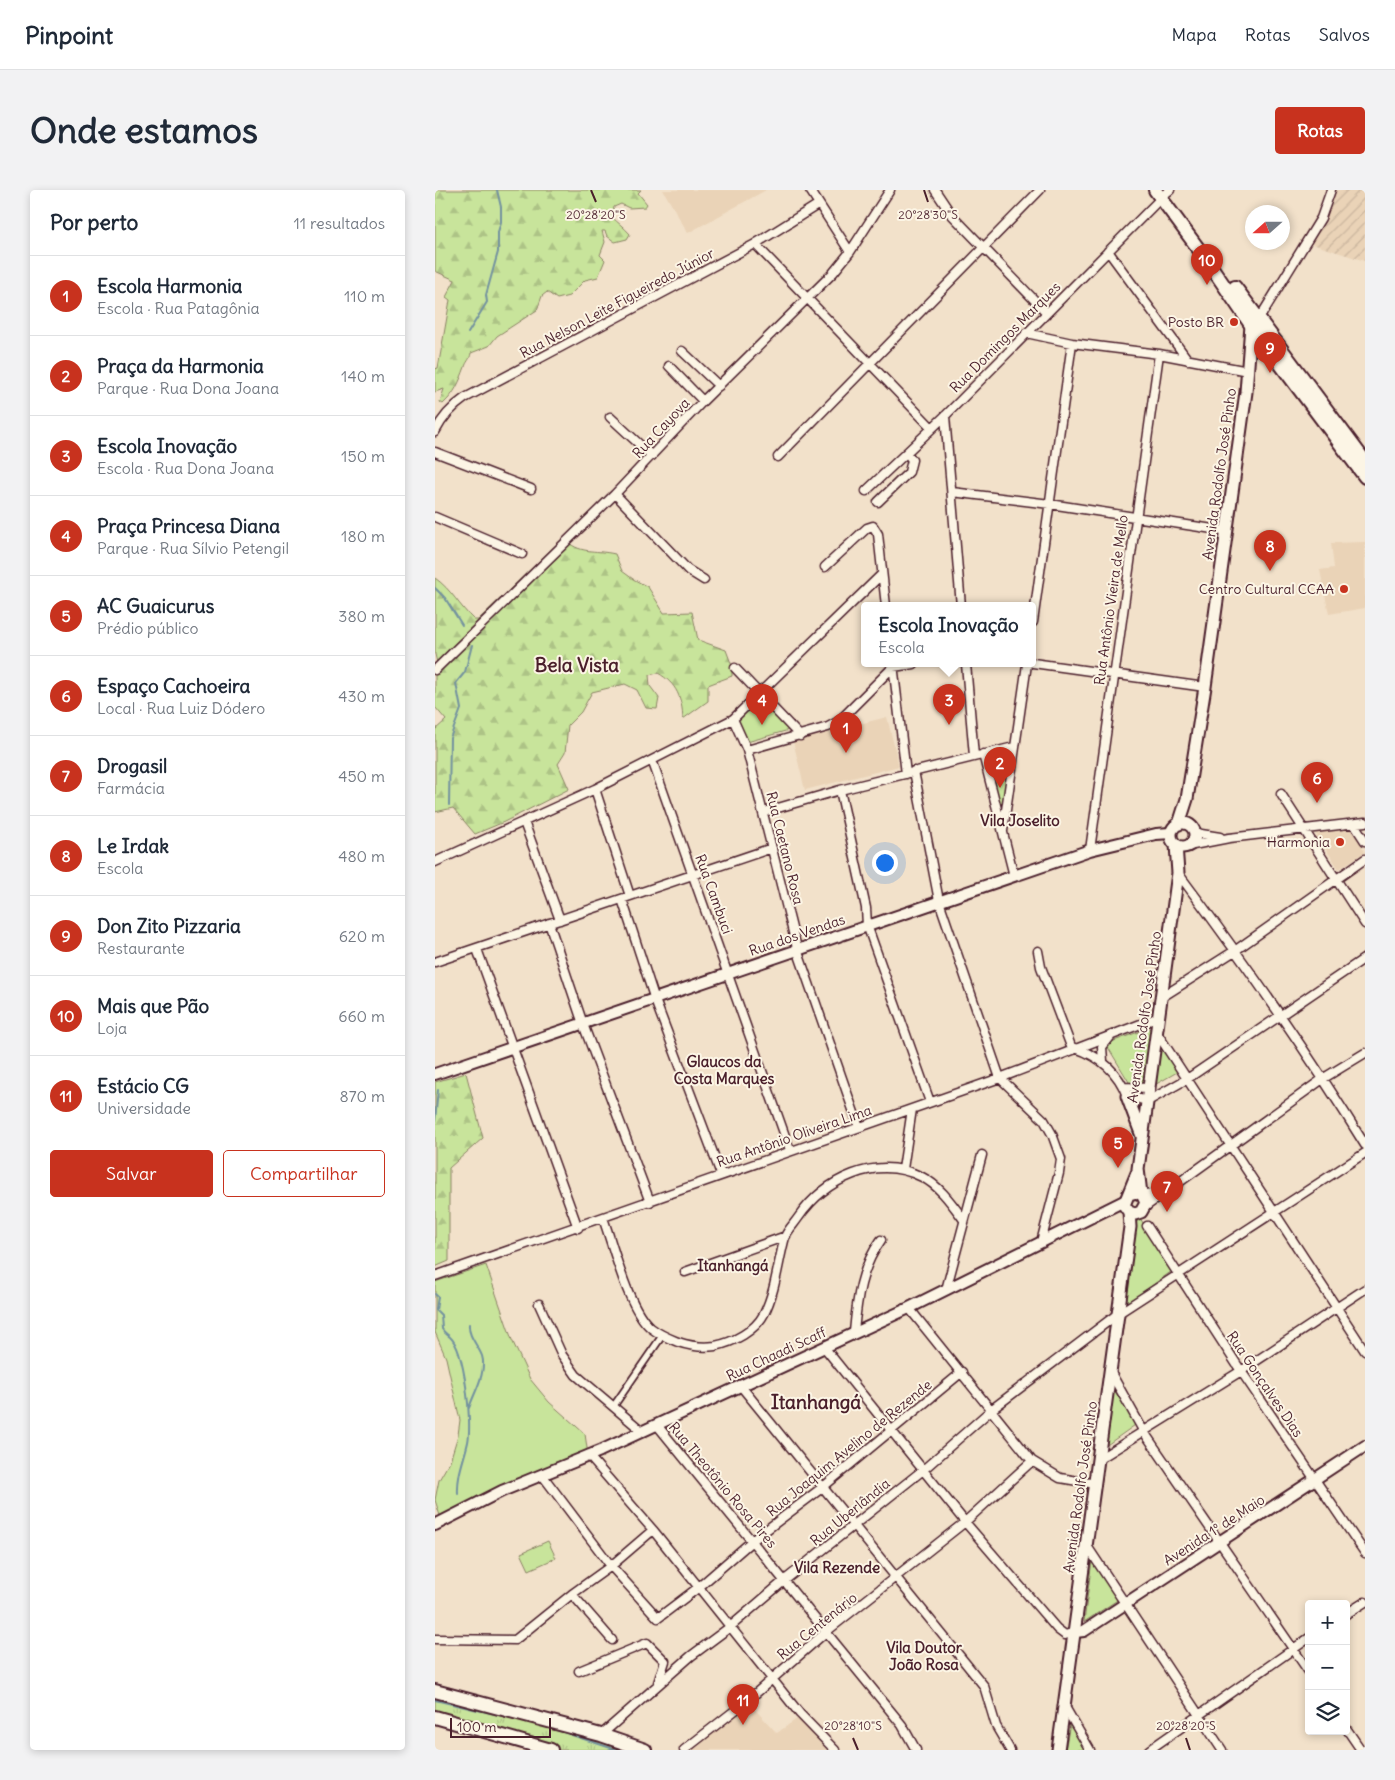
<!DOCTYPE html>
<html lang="pt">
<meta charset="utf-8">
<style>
:root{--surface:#fff;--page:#f2f2f3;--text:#1f2937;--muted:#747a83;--line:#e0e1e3;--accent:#c8321e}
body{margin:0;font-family:Delius,sans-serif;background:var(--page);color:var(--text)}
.controls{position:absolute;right:15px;bottom:15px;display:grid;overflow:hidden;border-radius:5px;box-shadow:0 2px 8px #0003}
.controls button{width:45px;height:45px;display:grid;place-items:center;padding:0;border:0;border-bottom:1px solid var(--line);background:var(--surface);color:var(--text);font:25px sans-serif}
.compass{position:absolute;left:810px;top:15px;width:45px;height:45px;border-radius:50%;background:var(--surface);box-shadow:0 2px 8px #0003;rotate:249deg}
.scale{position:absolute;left:15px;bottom:12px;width:101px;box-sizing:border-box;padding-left:5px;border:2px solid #4a1f2b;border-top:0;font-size:14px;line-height:18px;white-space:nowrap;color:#4a1f2b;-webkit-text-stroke:4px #fcf5e5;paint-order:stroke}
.you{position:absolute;left:449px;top:672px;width:18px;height:18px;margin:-12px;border:4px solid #fff;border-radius:50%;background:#1a73e8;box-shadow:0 0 0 8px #1a73e833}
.badge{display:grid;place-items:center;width:32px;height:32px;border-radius:50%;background:var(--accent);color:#fff;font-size:16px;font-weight:700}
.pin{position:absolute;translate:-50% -41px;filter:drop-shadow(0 1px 2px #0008)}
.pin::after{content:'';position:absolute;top:26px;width:18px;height:15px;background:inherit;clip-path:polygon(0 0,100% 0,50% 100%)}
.popup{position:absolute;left:426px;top:412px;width:175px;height:65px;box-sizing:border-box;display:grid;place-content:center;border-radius:5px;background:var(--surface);filter:drop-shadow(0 1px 4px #0005);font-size:16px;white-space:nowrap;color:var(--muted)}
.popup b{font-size:19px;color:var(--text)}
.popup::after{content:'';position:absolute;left:50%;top:100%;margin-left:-10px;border:10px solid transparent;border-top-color:var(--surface)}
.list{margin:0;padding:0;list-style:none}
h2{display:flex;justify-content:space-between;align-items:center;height:65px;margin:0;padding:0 20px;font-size:21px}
h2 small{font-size:16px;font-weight:400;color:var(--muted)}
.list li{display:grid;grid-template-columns:32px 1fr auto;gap:15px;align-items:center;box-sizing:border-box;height:80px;padding:0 20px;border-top:1px solid var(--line)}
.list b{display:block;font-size:19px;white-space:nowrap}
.list p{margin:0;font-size:16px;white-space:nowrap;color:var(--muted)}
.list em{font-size:16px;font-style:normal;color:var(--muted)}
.actions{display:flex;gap:10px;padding:15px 20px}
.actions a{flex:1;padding:11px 0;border:1px solid var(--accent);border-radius:5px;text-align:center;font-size:18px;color:var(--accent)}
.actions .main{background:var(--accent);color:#fff}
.icon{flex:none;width:28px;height:28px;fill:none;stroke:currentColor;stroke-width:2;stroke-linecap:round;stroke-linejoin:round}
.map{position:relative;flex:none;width:930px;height:1560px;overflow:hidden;border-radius:5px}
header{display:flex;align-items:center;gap:30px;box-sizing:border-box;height:70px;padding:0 25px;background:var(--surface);border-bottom:1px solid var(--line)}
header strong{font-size:24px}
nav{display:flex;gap:28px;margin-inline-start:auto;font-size:18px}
.intro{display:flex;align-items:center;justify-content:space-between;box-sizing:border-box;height:120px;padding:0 30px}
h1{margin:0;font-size:35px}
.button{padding:12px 22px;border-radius:5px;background:var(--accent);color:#fff;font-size:18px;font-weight:700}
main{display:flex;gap:30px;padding:0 30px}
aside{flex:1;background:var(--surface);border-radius:5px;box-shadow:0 2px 8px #0003}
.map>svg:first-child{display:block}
.built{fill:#ead3b7}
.industrial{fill:url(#industrial-furrows)}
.grass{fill:url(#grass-tufts);stroke:#898263}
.forest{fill:url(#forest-firs);stroke:#898263}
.green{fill:#c8e49b;stroke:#898263}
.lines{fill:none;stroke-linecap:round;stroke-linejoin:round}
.stream{stroke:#73929f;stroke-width:2}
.pedestrian-casing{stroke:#4a1f2b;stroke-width:9}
.minor-casing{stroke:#4a1f2b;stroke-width:11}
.tertiary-casing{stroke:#4a1f2b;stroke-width:14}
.secondary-casing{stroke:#4a1f2b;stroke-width:15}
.primary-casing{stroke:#4a1f2b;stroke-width:16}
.pedestrian{stroke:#fcf5e5;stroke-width:5.5}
.minor{stroke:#fcf5e5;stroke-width:8}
.tertiary{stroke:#fcf5e5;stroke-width:10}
.secondary{stroke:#fcf5e5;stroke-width:11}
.primary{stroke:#fcf5e5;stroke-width:12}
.ticks{fill:none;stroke:#4a1f2b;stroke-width:2}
.poi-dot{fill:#c8321e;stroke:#fcf5e5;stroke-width:2}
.labels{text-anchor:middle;stroke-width:4;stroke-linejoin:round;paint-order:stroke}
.street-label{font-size:14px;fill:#4a1f2b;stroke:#fcf5e5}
.poi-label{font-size:14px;fill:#4a1f2b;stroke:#fcf5e5;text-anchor:end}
.neighbourhood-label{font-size:15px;font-weight:bold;fill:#4a1f2b;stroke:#fcf5e5}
.district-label{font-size:19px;font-weight:bold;fill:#4a1f2b;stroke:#fcf5e5}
.ticks-label{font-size:12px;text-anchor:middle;fill:#4a1f2b;stroke:#fcf5e5;stroke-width:4;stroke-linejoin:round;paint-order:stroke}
</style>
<header>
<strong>Pinpoint</strong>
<nav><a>Mapa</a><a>Rotas</a><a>Salvos</a></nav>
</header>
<div class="intro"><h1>Onde estamos</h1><a class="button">Rotas</a></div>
<main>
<aside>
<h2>Por perto<small>11 resultados</small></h2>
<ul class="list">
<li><span class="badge">1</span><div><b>Escola Harmonia</b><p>Escola · Rua Patagônia</p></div><em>110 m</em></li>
<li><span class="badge">2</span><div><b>Praça da Harmonia</b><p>Parque · Rua Dona Joana</p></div><em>140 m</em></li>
<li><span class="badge">3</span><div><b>Escola Inovação</b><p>Escola · Rua Dona Joana</p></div><em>150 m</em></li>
<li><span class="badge">4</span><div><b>Praça Princesa Diana</b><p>Parque · Rua Sílvio Petengil</p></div><em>180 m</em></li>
<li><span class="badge">5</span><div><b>AC Guaicurus</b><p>Prédio público</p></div><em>380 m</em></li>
<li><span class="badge">6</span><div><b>Espaço Cachoeira</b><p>Local · Rua Luiz Dódero</p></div><em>430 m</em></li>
<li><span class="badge">7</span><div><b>Drogasil</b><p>Farmácia</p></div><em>450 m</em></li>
<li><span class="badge">8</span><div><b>Le Irdak</b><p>Escola</p></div><em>480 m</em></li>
<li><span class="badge">9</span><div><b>Don Zito Pizzaria</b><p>Restaurante</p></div><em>620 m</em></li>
<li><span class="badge">10</span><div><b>Mais que Pão</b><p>Loja</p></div><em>660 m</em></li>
<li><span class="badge">11</span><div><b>Estácio CG</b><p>Universidade</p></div><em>870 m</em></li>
</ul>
<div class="actions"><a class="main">Salvar</a><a>Compartilhar</a></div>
</aside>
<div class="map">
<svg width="930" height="1560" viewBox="0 0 930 1560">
<defs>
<pattern id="industrial-furrows" width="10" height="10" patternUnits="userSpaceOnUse" patternTransform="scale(1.25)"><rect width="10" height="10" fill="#ead3b7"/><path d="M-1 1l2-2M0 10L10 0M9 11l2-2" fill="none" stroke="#cab59e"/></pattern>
<pattern id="grass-tufts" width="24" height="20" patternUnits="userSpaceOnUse" patternTransform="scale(1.25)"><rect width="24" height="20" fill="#c8e49b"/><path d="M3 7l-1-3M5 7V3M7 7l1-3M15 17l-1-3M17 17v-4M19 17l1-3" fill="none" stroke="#adc386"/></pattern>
<pattern id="forest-firs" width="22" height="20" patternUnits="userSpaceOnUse" patternTransform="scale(1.25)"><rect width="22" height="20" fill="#c8e49b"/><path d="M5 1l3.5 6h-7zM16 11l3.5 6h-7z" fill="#adc386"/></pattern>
</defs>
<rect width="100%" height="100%" fill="#f2e1ca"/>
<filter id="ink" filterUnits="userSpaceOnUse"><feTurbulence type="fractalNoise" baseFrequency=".02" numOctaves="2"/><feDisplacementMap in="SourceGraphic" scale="10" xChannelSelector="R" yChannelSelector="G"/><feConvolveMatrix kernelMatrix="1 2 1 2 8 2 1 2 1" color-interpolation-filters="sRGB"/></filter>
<g filter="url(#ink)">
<path class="built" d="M228 0H331L253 43Z
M930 352V418L894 424 885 380 899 378 896 353Z
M452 527 464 576 370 600 358 551Z
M917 639 930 662 904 679 880 643Z
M312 1511 342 1543 363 1528 399 1560H249Z"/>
<path class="industrial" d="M896 0H930V71L871 52Z"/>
<path class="grass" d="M0 1501 210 1560H116L0 1527Z"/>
<path class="forest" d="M0 0H206L203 3 212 14 210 17 194 18 186 14 179 17 177 27C183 33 189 37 195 44L192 49 180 52 172 46 170 41H167L170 52 165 65 170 70 163 87 150 90 134 106 122 109 112 102 107 106 102 120 62 146 54 156 36 163C35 170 31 172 30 177 24 193 20 203 8 214L5 212 9 199 0 202V179L3 178 15 110 11 107 20 90 0 81Z
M128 348C145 365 158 359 180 364L187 381 198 389 213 397 229 423 257 422 263 450 291 460 297 476V486L273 495V511L248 529C247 508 242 494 223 483L214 485 215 496 224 508 222 519 211 518 202 500 190 494 157 502 146 522 133 535 130 563 123 574 134 599 69 632 40 644 18 618 0 622V540L11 530 0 517V485L3 478 0 464V388C17 400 24 416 39 430H43Z
M31 883 48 948 14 978V1071L0 1077V892Z"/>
<path class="green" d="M323 508 354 540 312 552 303 530Z
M575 560 567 631 551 565Z
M714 838 724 848 744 881 716 897H697L671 854Z
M705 1028 737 1081 689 1116 697 1038Z
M51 1075 77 1150 95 1189 114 1212 150 1244 153 1265 7 1332 0 1310 4 1290 15 1271 23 1245 25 1230 11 1168 0 1142V1092Z
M678 1199 703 1233 669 1257Z
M113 1351 121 1368 94 1380 86 1363Z
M657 1370 684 1409 649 1432Z
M635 1534 651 1560H630Z"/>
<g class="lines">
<path class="stream" d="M33 143 52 112 51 105 63 62V42L66 32V17L62 0
M0 398 10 408 27 435
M14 615 15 548 26 519 21 493 30 482 37 455
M0 931 3 900
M0 1104 3 1107 1 1120 6 1125 7 1139C10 1144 12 1144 15 1147 30 1160 37 1232 33 1252 29 1270 22 1284 23 1304
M34 1134C33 1147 43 1155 47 1166 52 1182 39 1203 34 1218
M0 1510 85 1530
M116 1538 182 1560"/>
<defs>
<path id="pedestrian" d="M178 1217 227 1146"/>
<path id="minor" d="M375 0 415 62
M500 0 516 24 611 122
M731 3 735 0
M320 54 497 238
M673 61 753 170
M824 129 886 28 896 0
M591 143 637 153 724 164 813 181
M247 161 284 196
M234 176 268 211
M510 226 526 416
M175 227 217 266
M0 242C7 228 17 217 30 208L320 54 384 14
M0 262 96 299
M343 267 605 0
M431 301 510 226 726 8
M517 302 615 314 791 341
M180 304 253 380 269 390
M443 312 474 282 477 270 472 263
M0 327 87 364
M390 377 432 338 438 336 443 344 451 416
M598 432 637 153
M598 473 770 497
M458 474 471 584
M531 474 539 566
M300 478 365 546
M0 480 180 304 268 211 398 83 415 62 455 0
M298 529 312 560 363 762 424 937
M312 560 393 537 404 531 458 477 479 474
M548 564 579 686
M217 570 355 960
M479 581 504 711 565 888 609 930 617 944 626 969 624 983 606 1052
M160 599 195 706
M405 600 431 718 432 735 495 912
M846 604 930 734
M329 622 405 600 579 557
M89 632 125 730
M919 634 930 651
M568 641 592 474
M760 643 785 647
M753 656 794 648 930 632
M655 660 724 164
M0 672 160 599 298 529 447 384
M743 683C809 771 872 861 930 955
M187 709 220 810 286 984
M114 733 148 834 215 1012
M42 759 143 1038
M603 761 606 777 637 859
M0 772 337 658
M727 807 801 760 930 669
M722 843 930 1161
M640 858C664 866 683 881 692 906L713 911 752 889 930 768
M668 871 667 857 676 846
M688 897 714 898
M468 979 477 919
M708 1006 729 1001
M710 1017 889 888 930 863
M168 1028C179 1058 193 1119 216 1138 225 1145 233 1148 243 1152 255 1156 267 1158 280 1156 299 1152 320 1141 329 1124 341 1100 343 1072 350 1047 352 1041 359 1034 363 1028 390 989 441 964 487 987 505 996 517 1014 529 1030
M712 1036 806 1181 930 1363
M250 1082 351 1046
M0 1086 565 888 724 827
M511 1100 547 965
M104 1114 127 1165 141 1185 207 1241
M474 1118 597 1271 625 1288 661 1294
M419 1142C422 1108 426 1078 446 1050
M389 1157 530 1332 622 1439 630 1445 640 1442
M676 1183 709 1242 874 1482
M305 1195 549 1496 561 1536 575 1560
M222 1235 467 1535 481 1560
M153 1265 218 1340 365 1524 400 1560
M664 1269 806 1181 930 1099
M108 1286 176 1376 223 1428 264 1397 318 1350 388 1297 527 1182
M652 1356 787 1560
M137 1404 177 1450
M911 1424 930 1412
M0 1449 80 1450 137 1404 176 1376 218 1340
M144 1481 212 1453 230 1471 223 1493
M630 1517 655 1560
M911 1538 926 1560
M166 1545 256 1466 295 1437 350 1390 488 1280 556 1220 684 1123 930 963
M249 1560 312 1511 392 1441 530 1332 597 1271
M714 1560 874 1448"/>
<path id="tertiary" d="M0 884 655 660 721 644 736 643
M0 1335 67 1301 165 1261 474 1118 689 1011
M640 1442 649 1441 930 1256"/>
<path id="secondary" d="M736 645a12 12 0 1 1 24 0a12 12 0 1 1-24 0Z
M744 634 752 609 770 497 811 202 816 135 820 136
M692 906 707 946
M694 1004 702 1002 708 1006 711 1013 706 1022 700 1024 694 1022 689 1015 702 983
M706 1004 703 979 743 683 741 655
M623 1560 695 1037 694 1022"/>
<path id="primary" d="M720 0 771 69 816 135 930 287
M800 97 930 271
M0 1501 166 1545 210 1560
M0 1527 116 1560"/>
</defs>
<use href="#pedestrian" class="pedestrian-casing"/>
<use href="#minor" class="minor-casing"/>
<use href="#tertiary" class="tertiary-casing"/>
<use href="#secondary" class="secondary-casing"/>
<use href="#primary" class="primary-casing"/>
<use href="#pedestrian" class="pedestrian"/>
<use href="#minor" class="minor"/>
<use href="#tertiary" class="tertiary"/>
<use href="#secondary" class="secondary"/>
<use href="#primary" class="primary"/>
</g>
</g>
<path class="ticks" d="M156 0 161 12M489 0 493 12M418 1548 423 1560M751 1548 755 1560"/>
<g class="poi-dot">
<circle cx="799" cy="132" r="5"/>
<circle cx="909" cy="399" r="5"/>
<circle cx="905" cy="652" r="5"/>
</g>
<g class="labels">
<g class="street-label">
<text transform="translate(182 113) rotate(-28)" y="5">Rua Nelson Leite Figueiredo Júnior</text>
<text transform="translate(570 147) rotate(-45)" y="5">Rua Domingos Marques</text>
<text transform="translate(226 238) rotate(-47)" y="5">Rua Cayova</text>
<text transform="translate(784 284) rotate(-82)" y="5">Avenida Rodolfo José Pinho</text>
<text transform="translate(676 410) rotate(-82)" y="5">Rua Antônio Vieira de Mello</text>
<text transform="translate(350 658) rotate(76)" y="5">Rua Caetano Rosa</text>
<text transform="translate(279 704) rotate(70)" y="5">Rua Cambuci</text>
<text transform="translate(362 745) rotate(-19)" y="5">Rua dos Vendas</text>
<text transform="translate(709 827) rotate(-82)" y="5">Avenida Rodolfo José Pinho</text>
<text transform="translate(359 946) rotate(-19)" y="5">Rua Antônio Oliveira Lima</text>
<text transform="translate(341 1164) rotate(-25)" y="5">Rua Chaadi Scaff</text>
<text transform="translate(830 1194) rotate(56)" y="5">Rua Gonçalves Dias</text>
<text transform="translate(414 1258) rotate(-39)" y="5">Rua Joaquim Avelino de Rezende</text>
<text transform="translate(288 1295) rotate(50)" y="5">Rua Theotônio Rosa Pires</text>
<text transform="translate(645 1297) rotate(-82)" y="5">Avenida Rodolfo José Pinho</text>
<text transform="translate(415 1322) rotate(-39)" y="5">Rua Uberlândia</text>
<text transform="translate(779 1340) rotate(-33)" y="5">Avenida 1º de Maio</text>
<text transform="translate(382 1436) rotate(-39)" y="5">Rua Centenário</text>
</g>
<g class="poi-label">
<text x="789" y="137">Posto BR</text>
<text x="899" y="404">Centro Cultural CCAA</text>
<text x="895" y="657">Harmonia</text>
</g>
<g class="neighbourhood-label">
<text x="585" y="636">Vila Joselito</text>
<text x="289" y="877">Glaucos da<tspan x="289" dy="17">Costa Marques</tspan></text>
<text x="298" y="1081">Itanhangá</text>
<text x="402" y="1383">Vila Rezende</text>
<text x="489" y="1463">Vila Doutor<tspan x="489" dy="17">João Rosa</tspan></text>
</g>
<g class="district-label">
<text x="142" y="482">Bela Vista</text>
<text x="381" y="1219">Itanhangá</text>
</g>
</g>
<g class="ticks-label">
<text x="161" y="29">20°28'20"S</text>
<text x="493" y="29">20°28'30"S</text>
<text x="418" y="1540">20°28'10"S</text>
<text x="751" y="1540">20°28'20"S</text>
</g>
</svg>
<div class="controls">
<button>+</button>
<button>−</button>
<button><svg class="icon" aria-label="layers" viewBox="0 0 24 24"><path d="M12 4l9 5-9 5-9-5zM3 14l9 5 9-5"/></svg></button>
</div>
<svg class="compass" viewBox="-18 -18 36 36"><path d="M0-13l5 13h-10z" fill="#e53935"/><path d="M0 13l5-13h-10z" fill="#747a83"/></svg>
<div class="scale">100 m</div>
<div class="you"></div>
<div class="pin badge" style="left:411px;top:563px">1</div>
<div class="pin badge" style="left:565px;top:598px">2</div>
<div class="pin badge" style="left:514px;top:535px">3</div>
<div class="popup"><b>Escola Inovação</b>Escola</div>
<div class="pin badge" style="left:327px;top:535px">4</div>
<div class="pin badge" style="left:683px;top:978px">5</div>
<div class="pin badge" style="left:882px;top:613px">6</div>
<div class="pin badge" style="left:732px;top:1022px">7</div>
<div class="pin badge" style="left:835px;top:381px">8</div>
<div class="pin badge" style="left:835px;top:183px">9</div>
<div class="pin badge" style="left:772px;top:95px">10</div>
<div class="pin badge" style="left:308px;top:1535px">11</div>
</div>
</main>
